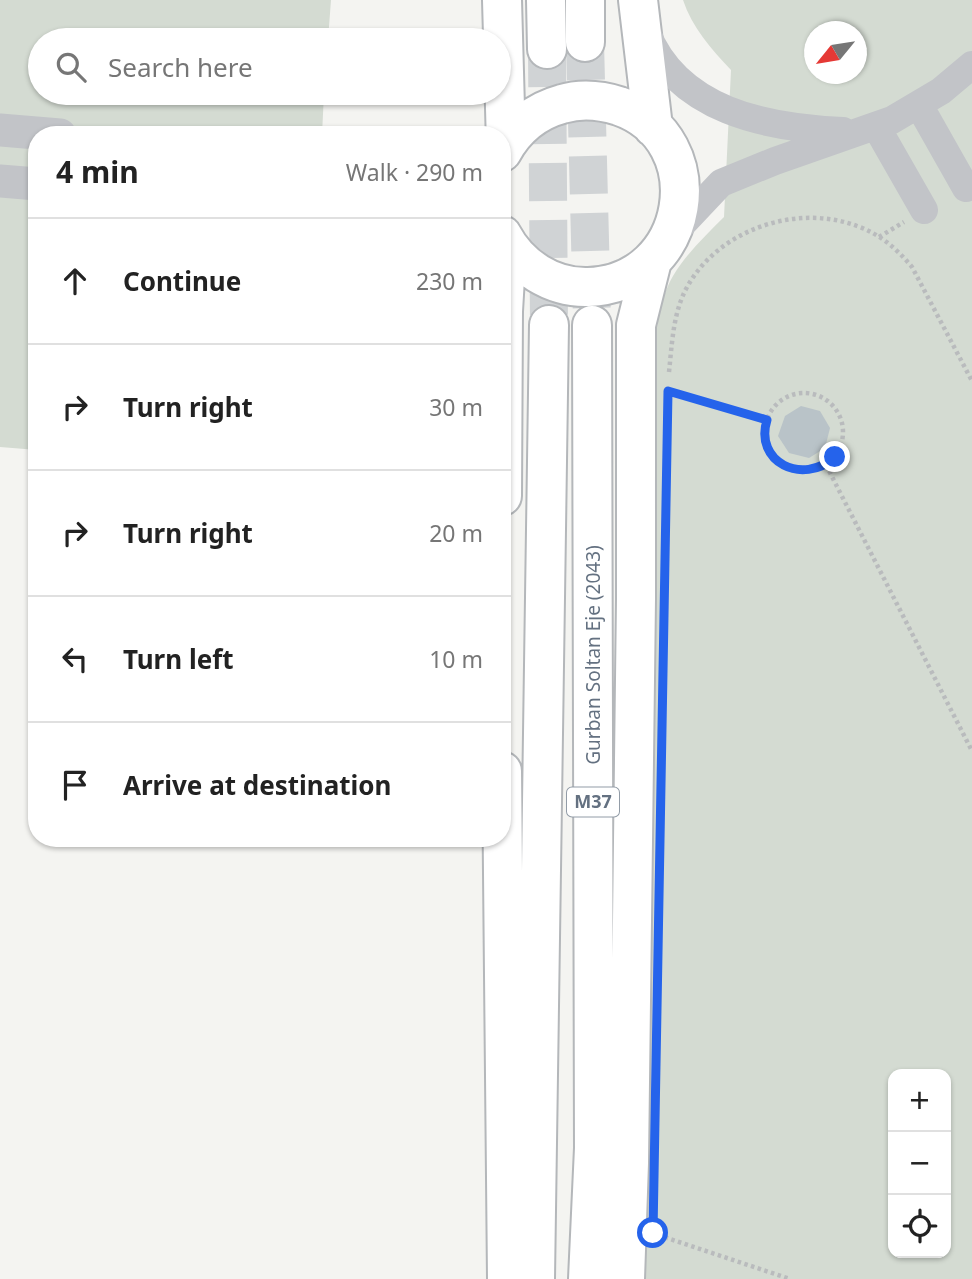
<!DOCTYPE html>
<meta charset="utf-8">
<style>
:root{--surface:#fff;--page:#f6f6f6;--text:#222;--muted:#767676;--line:#e0e0e0}
body{margin:0;font-family:"Noto Sans",sans-serif;background:var(--page);color:var(--text)}
.controls{position:absolute;right:21px;bottom:21px;display:grid;overflow:hidden;border-radius:14px;box-shadow:0 2px 5px #0004}
.controls button{width:63px;height:63px;display:grid;place-items:center;padding:0;border:0;border-bottom:2px solid var(--line);background:var(--surface);color:var(--text);font:35px sans-serif}
.compass{position:absolute;left:804px;top:21px;width:63px;height:63px;border-radius:50%;background:var(--surface);box-shadow:0 2px 5px #0004;rotate:240deg}
.stop{position:absolute;width:21px;height:21px;margin:-16px;border:5px solid #2563eb;border-radius:50%;background:#fff}
.stop.end{background:#2563eb;border-color:#fff;box-shadow:0 2px 7px #0008}
.list{margin:0;padding:0;list-style:none}
h2{display:flex;justify-content:space-between;align-items:center;height:91px;margin:0;padding:0 28px;font-size:30px}
h2 small{font-size:23px;font-weight:400;color:var(--muted)}
.list li{display:grid;grid-template-columns:46px 1fr auto;gap:21px;align-items:center;box-sizing:border-box;height:126px;padding:0 28px;border-top:2px solid var(--line)}
.list b{display:block;font-size:26px;white-space:nowrap}
.list em{font-size:23px;font-style:normal;color:var(--muted)}
.icon{flex:none;width:38px;height:38px;fill:none;stroke:currentColor;stroke-width:2;stroke-linecap:round;stroke-linejoin:round}
.map{position:relative;flex:none;width:972px;height:1279px;overflow:hidden}
.search{position:absolute;background:var(--surface);box-shadow:0 2px 5px #0004;left:28px;top:28px;width:483px;height:77px;display:flex;align-items:center;gap:18px;box-sizing:border-box;padding:0 24px;border-radius:38px;color:var(--muted);font-size:26px}
.panel{position:absolute;background:var(--surface);box-shadow:0 2px 5px #0004;left:28px;top:126px;width:483px;height:721px;border-radius:28px}
.map>svg:first-child{display:block}
.green{fill:#d4dbd2;fill-rule:evenodd}
.water{fill:#b9c3c8}
.lines{fill:none;stroke-linecap:round;stroke-linejoin:round}
.trunk-tunnel{stroke:#d0d3d5;stroke-width:38;stroke-dasharray:38 19;stroke-linecap:butt}
.trunk-casing{stroke:#b4b7ba;stroke-width:42}
.path{stroke:#b9bbbd;stroke-width:4.5;stroke-dasharray:3.5 3.5;stroke-linecap:butt}
.minor{stroke:#c2c4c8;stroke-width:28}
.tertiary{stroke:#c2c4c8;stroke-width:33}
.trunk{stroke:#fff;stroke-width:38}
.route{stroke:#2563eb;stroke-width:9}
.labels{text-anchor:middle;stroke-width:7;stroke-linejoin:round;paint-order:stroke}
.shield{fill:#fff;stroke:#929ca7;stroke-width:2}
.shield-label{font-size:18px;font-weight:bold;fill:#647181}
.street-label{font-size:19px;fill:#647181;stroke:#fff}
</style>
<div class="map">
<svg width="972" height="1279" viewBox="0 0 972 1279">
<rect width="100%" height="100%" fill="#f4f4f1"/>
<path class="green" d="M0 0H331L328 40H40V93H324L322 135H37V450L0 447Z
M683 0H972V1279H640L653 356C657 329 659 300 673 276 686 254 706 235 724 217L731 70C711 49 692 27 683 0ZM814 32H856V74H814ZM893 1074H946V1253H893Z"/>
<path class="water" d="M801 406 820 411 830 428 825 448 809 458 789 453 778 436 785 416Z"/>
<g class="lines">
<path class="trunk-tunnel" d="M585 42 592 319
M547 49 549 325"/>
<defs>
<path id="trunk" d="M502 0 506 144
M546 0 547 49
M638 0 653 127
M585 42V0
M502 152C515 128 536 111 562 104 582 98 600 100 619 106 715 139 692 284 588 287 552 288 519 267 502 235
M502 496 503 311 507 244
M502 771 507 1279
M535 1279 549 325
M588 1279 594 1148 592 325
M625 1279 629 1163 636 599V325L652 261"/>
</defs>
<use href="#trunk" class="trunk-casing"/>
<path class="path" d="M879 237 904 222
M669 372C672 344 673 314 686 289 717 230 796 203 857 226 880 234 897 249 912 267L972 381
M668 391 767 420
M765 432a39 39 0 1 1 78 0a39 39 0 1 1-78 0Z
M826 465 972 751
M658 1235 790 1279"/>
<path class="minor" d="M646 31C677 111 767 128 843 131
M919 105 966 188
M876 126 924 210
M672 235 721 183 775 161 892 120 941 91 972 65"/>
<path class="tertiary" d="M0 130 60 135
M0 181 37 184"/>
<use href="#trunk" class="trunk"/>
</g>
<g class="lines">
<path class="route" d="M653 1233 668 391 767 420C754 462 802 486 835 457"/>
</g>
<g class="labels">
<rect class="shield" x="567" y="787.5" width="52" height="29" rx="5"/>
<g class="shield-label">
<text x="593" y="808">M37</text>
</g>
<g class="street-label">
<text transform="translate(593 655) rotate(-90)" y="7">Gurban Soltan Eje (2043)</text>
</g>
</g>
</svg>
<div class="controls">
<button>+</button>
<button>−</button>
<button><svg class="icon" aria-label="locate" viewBox="0 0 24 24"><circle cx="12" cy="12" r="6"/><path d="M12 2v4M12 18v4M2 12h4M18 12h4"/></svg></button>
</div>
<svg class="compass" viewBox="-18 -18 36 36"><path d="M0-13l5 13h-10z" fill="#e53935"/><path d="M0 13l5-13h-10z" fill="#767676"/></svg>
<div class="stop" style="left:653px;top:1233px"></div>
<div class="stop end" style="left:835px;top:457px"></div>
<div class="search"><svg class="icon" aria-label="search" viewBox="0 0 24 24"><circle cx="10" cy="10" r="6"/><path d="M15 15l6 6"/></svg>Search here</div>
<section class="panel">
<h2>4 min<small>Walk · 290 m</small></h2>
<ul class="list">
<li><svg class="icon" aria-label="ahead" viewBox="0 0 24 24"><path d="M12 20V5M6 11l6-6 6 6"/></svg><div><b>Continue</b></div><em>230 m</em></li>
<li><svg class="icon" aria-label="right" viewBox="0 0 24 24"><path d="M7 20v-9h11M14 6l5 5-5 5"/></svg><div><b>Turn right</b></div><em>30 m</em></li>
<li><svg class="icon" aria-label="right" viewBox="0 0 24 24"><path d="M7 20v-9h11M14 6l5 5-5 5"/></svg><div><b>Turn right</b></div><em>20 m</em></li>
<li><svg class="icon" aria-label="left" viewBox="0 0 24 24"><path d="M17 20v-9H6M10 6l-5 5 5 5"/></svg><div><b>Turn left</b></div><em>10 m</em></li>
<li><svg class="icon" aria-label="arrive" viewBox="0 0 24 24"><path d="M6 21V4h12l-3 4 3 4H6"/></svg><div><b>Arrive at destination</b></div></li>
</ul>
</section>
</div>
